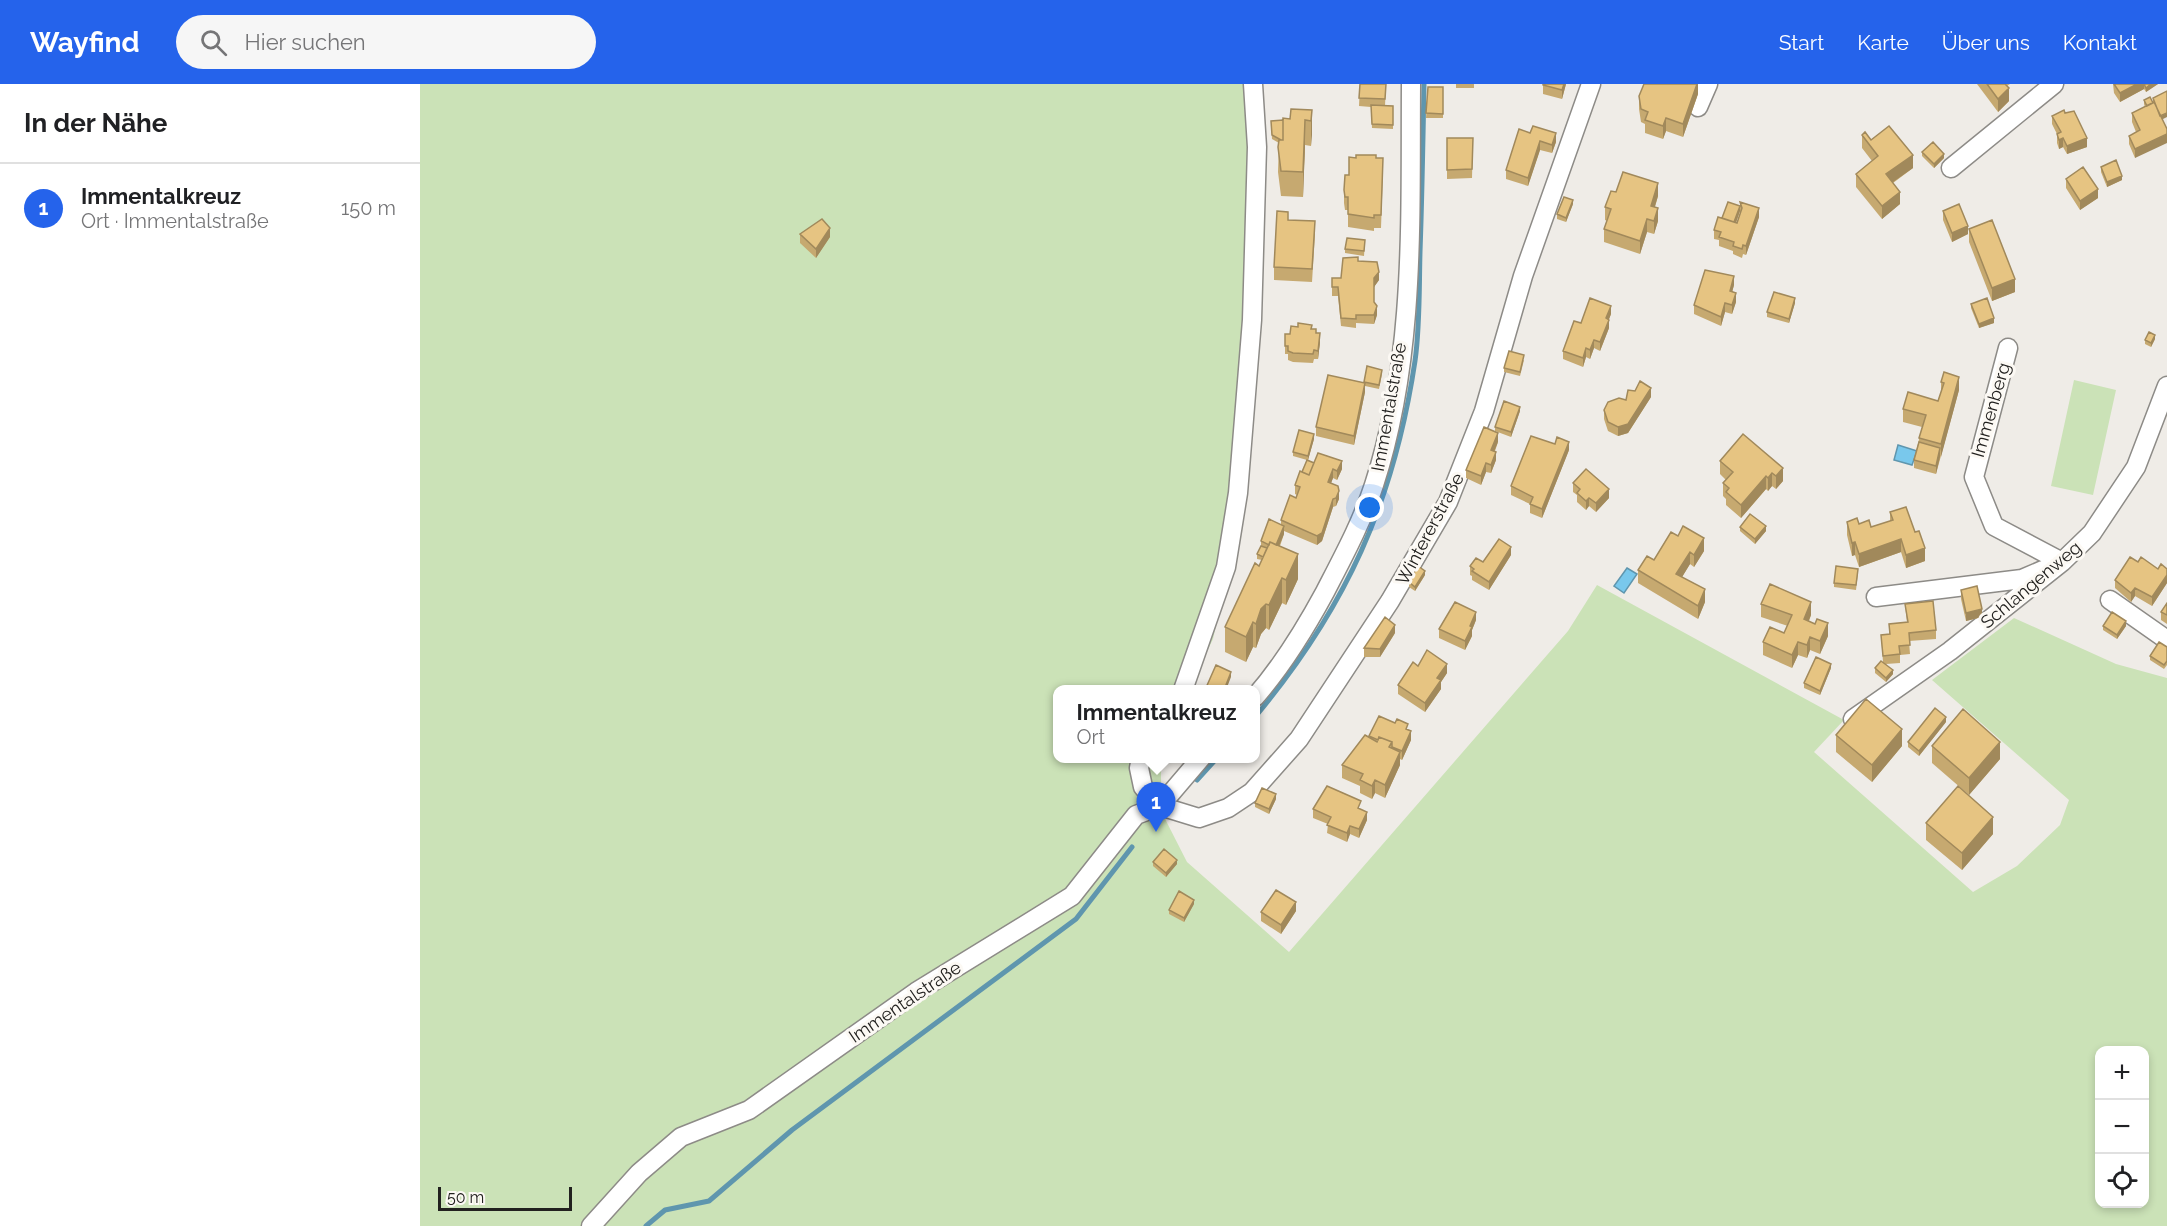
<!DOCTYPE html>
<html lang="de">
<meta charset="utf-8">
<style>
:root{--surface:#fff;--page:#f6f6f6;--text:#202124;--muted:#757577;--line:#e0e0e0;--accent:#2563eb}
body{margin:0;font-family:Raleway,sans-serif;background:var(--page);color:var(--text)}
.controls{position:absolute;right:18px;bottom:18px;display:grid;overflow:hidden;border-radius:12px;box-shadow:0 3px 9px #0003}
.controls button{width:54px;height:54px;display:grid;place-items:center;padding:0;border:0;border-bottom:2px solid var(--line);background:var(--surface);color:var(--text);font:30px sans-serif}
.scale{position:absolute;left:18px;bottom:15px;width:134px;box-sizing:border-box;padding-left:6px;border:3px solid #22211f;border-top:0;font-size:16px;line-height:21px;white-space:nowrap;color:#22211f;-webkit-text-stroke:4px #fcf9f4;paint-order:stroke}
.you{position:absolute;left:950px;top:424px;width:21px;height:21px;margin:-15px;border:4px solid #fff;border-radius:50%;background:#1a73e8;box-shadow:0 0 0 9px #1a73e833}
.badge{display:grid;place-items:center;width:39px;height:39px;border-radius:50%;background:var(--accent);color:#fff;font-size:20px;font-weight:700}
.pin{position:absolute;translate:-50% -50px;filter:drop-shadow(0 2px 3px #0008)}
.pin::after{content:'';position:absolute;top:32px;width:21px;height:18px;background:inherit;clip-path:polygon(0 0,100% 0,50% 100%)}
.popup{position:absolute;left:633px;top:601px;width:207px;height:78px;box-sizing:border-box;display:grid;place-content:center;border-radius:12px;background:var(--surface);filter:drop-shadow(0 2px 4px #0005);font-size:20px;white-space:nowrap;color:var(--muted)}
.popup b{font-size:22px;color:var(--text)}
.popup::after{content:'';position:absolute;left:50%;top:100%;margin-left:-12px;border:12px solid transparent;border-top-color:var(--surface)}
.list{margin:0;padding:0;list-style:none}
h2{display:flex;justify-content:space-between;align-items:center;height:78px;margin:0;padding:0 24px;font-size:26px}
h2 small{font-size:20px;font-weight:400;color:var(--muted)}
.list li{display:grid;grid-template-columns:39px 1fr auto;gap:18px;align-items:center;box-sizing:border-box;height:90px;padding:0 24px;border-top:2px solid var(--line)}
.list b{display:block;font-size:22px;white-space:nowrap}
.list p{margin:0;font-size:20px;white-space:nowrap;color:var(--muted)}
.list em{font-size:20px;font-style:normal;color:var(--muted)}
.icon{flex:none;width:33px;height:33px;fill:none;stroke:currentColor;stroke-width:2;stroke-linecap:round;stroke-linejoin:round}
.map{position:relative;flex:none;width:1747px;height:1142px;overflow:hidden}
header{display:flex;align-items:center;gap:36px;box-sizing:border-box;height:84px;padding:0 30px;background:var(--accent);color:#fff}
header strong{font-size:28px}
nav{display:flex;gap:33px;margin-inline-start:auto;font-size:21px}
.search{width:420px;height:54px;background:var(--page);display:flex;align-items:center;gap:15px;box-sizing:border-box;padding:0 21px;border-radius:33px;color:var(--muted);font-size:22px}
main{display:flex}
aside{flex:1;background:var(--surface)}
.map>svg:first-child{display:block}
.green{fill:#cbe2b7;fill-rule:evenodd}
.water{fill:#79c8ec;stroke:#5f96ae;stroke-width:1.5}
.lines{fill:none;stroke-linecap:round;stroke-linejoin:round}
.stream{stroke:#5f96ae;stroke-width:5}
.minor-casing{stroke:#8d8b87;stroke-width:21}
.minor{stroke:#fff;stroke-width:18}
.wall{fill:#c6a970;fill-rule:evenodd}
.shaded-wall{fill:#a1895b}
.building{fill:#e6c482;stroke:#a1895b;stroke-width:1.5}
.labels{text-anchor:middle;stroke-width:6;stroke-linejoin:round;paint-order:stroke}
.street-label{font-size:18px;fill:#22211f;stroke:#fcf9f4}
</style>
<header>
<strong>Wayfind</strong>
<div class="search"><svg class="icon" aria-label="search" viewBox="0 0 24 24"><circle cx="10" cy="10" r="6"/><path d="M15 15l6 6"/></svg>Hier suchen</div>
<nav><a>Start</a><a>Karte</a><a>Über uns</a><a>Kontakt</a></nav>
</header>
<main>
<aside>
<h2>In der Nähe<small></small></h2>
<ul class="list">
<li><span class="badge">1</span><div><b>Immentalkreuz</b><p>Ort · Immentalstraße</p></div><em>150 m</em></li>
</ul>
</aside>
<div class="map">
<svg width="1747" height="1142" viewBox="0 0 1747 1142">
<rect width="100%" height="100%" fill="#efece7"/>
<path class="green" d="M0 0H835L826 409 793 555 769 605 637 606V674L741 675V727L767 778 869 868 1148 547 1177 501 1424 636 1394 668 1553 808 1597 782 1640 741 1649 716 1512 596 1594 534 1696 580 1747 594V1142H0ZM1680 966H1724V1120H1680Z
M1654 296 1696 306 1673 411 1631 402Z"/>
<path class="water" d="M1478 361 1497 367 1492 381 1474 376Z
M1207 484 1217 490 1204 509 1194 502Z"/>
<g class="lines">
<path class="stream" d="M835 633C926 524 974 418 995 277 1000 242 999 204 1000 168 1002 112 1003 56 1004 0
M777 696 797 674
M226 1142 245 1126 289 1117 372 1046 656 835 712 763"/>
<defs>
<path id="minor" d="M1278 23 1288 0
M1531 84 1634 0
M1588 264 1554 393 1574 442 1642 478
M1456 513 1602 495 1623 486
M1690 516 1747 556
M763 606 806 483 818 409 832 236 837 63 833 0
M835 613C863 581 885 545 905 508 923 473 942 438 954 401 996 273 990 132 991 0
M1433 635 1530 567 1642 478 1672 449 1716 383 1747 302
M721 674 719 684 723 703 740 722 779 734 808 724 832 708 879 655 970 517 1028 418 1064 327 1103 192 1171 0
M171 1142 219 1089 261 1053 329 1026 496 908 652 812 716 731 740 722 781 674"/>
</defs>
<use href="#minor" class="minor-casing"/>
<use href="#minor" class="minor"/>
</g>
<path class="wall" d="M940 0H966L965 22H973V45L952 44 951 23 939 22Z
M1036 0H1054V4H1036Z
M1123 0H1146L1142 15 1123 10Z
M1278 0V10L1263 53 1246 47 1243 55 1225 49V40L1221 38 1219 25V12Z
M1557 0H1590L1587 2 1589 17 1578 28Z
M1693 0H1738L1726 8 1724 5 1700 18 1694 9Z
M1008 3H1023V34H1006Z
M1747 7 1742 35 1715 74 1709 60V52L1716 48 1712 38V29L1725 23 1724 20V16L1733 19V14Z
M892 26 891 62 885 61 883 113 861 112 858 88 859 59 852 55 851 37 870 35Z
M1632 32 1667 63 1647 70 1643 63 1639 65 1637 59V50L1632 40Z
M1099 45 1136 58 1132 69 1120 66 1108 102 1086 95V86Z
M1442 51 1451 56 1493 84 1473 99 1480 120 1462 135 1436 103V90L1452 77 1442 64Z
M1027 54H1053L1052 94 1027 95Z
M1502 68 1524 74 1514 84 1502 72Z
M956 74 963 87 961 144H954V147L928 143V126H925L924 119V106L929 91Z
M1681 83 1702 96 1687 103 1681 88Z
M1646 95 1678 114 1660 126 1646 104Z
M1196 108 1238 112 1235 123 1238 137 1234 150 1227 148 1220 170 1184 158V145L1187 137 1185 136V123Z
M1320 118 1339 133 1326 171 1323 170 1322 174 1313 170V167L1299 162V156L1294 155V146L1302 134 1320 122ZM1320 127 1321 129 1317 139H1316Z
M1153 120 1146 138 1137 135V130Z
M1523 127 1548 150 1532 158 1523 136Z
M868 136 895 150 892 198 854 196V183Z
M1549 145 1595 208 1572 217 1549 158Z
M380 150 410 153 396 174 380 159Z
M945 156 944 172 925 169V165Z
M938 177 959 196 954 203V218L957 231 954 240 936 239V244L921 242 918 212H912V194H921Z
M1314 201 1312 208 1316 218 1312 230 1305 228 1301 242 1274 230V221Z
M1375 219 1369 239 1347 233V228Z
M1551 220 1574 239 1559 244 1551 224Z
M1191 230 1189 235V244L1180 267 1174 264 1170 275 1166 273 1163 283 1143 275V267L1161 239Z
M892 245 896 249 900 258 898 275H894L893 279 873 278 868 276V270H865V250H870Z
M1735 255 1731 263 1725 260V256Z
M1104 276 1100 292 1084 288V284Z
M947 282 962 290 959 305 945 302V308L934 361 896 352V343L944 299Z
M1521 298 1539 306 1516 390 1494 384V376L1502 343 1483 338V325L1518 317 1521 308Z
M1231 313 1208 349 1198 352 1188 347 1184 335V326L1206 316Z
M1100 327 1091 353 1075 347V343Z
M1323 350 1363 397 1356 405 1352 402 1348 407 1346 405 1321 434 1306 421V415L1303 412V399L1306 396 1300 390V377Z
M894 355 888 376 894 379 922 385 917 396 913 394 911 399 919 415 916 422 913 423 902 457 897 461 864 447V450L860 462 878 495 866 521 862 519 849 546 846 544 841 550 836 564 833 563 826 578 805 568V543L842 476 837 475V470L841 462V457L861 440V436L877 411 875 410V401L887 376 873 372V368Z
M1078 358 1075 367 1076 376 1071 389 1066 388 1061 401 1046 394V386Z
M1149 366 1122 434 1110 429V420L1091 411V402Z
M1153 399 1189 414 1176 428 1169 422 1166 426 1157 418V411L1153 408Z
M1470 428 1505 477 1486 484 1481 468 1439 483 1435 471 1432 472 1427 451V438L1439 440 1451 443 1470 437Z
M1320 443 1346 447 1335 460 1320 447Z
M1251 448 1284 467 1274 483 1270 480 1262 493 1285 518 1278 535 1218 499V486L1234 476Z
M1091 471 1069 506 1052 496V492L1050 491V482Z
M1718 478 1738 485H1747V499L1732 522 1715 512 1711 518 1695 504V496Z
M1438 489 1436 506 1414 503V499Z
M1005 491 995 507 989 503V498Z
M1541 506 1562 533 1546 537 1541 515Z
M1747 519V540L1741 536V528Z
M1341 520 1391 531 1389 537 1408 552 1400 570 1390 566 1387 574 1378 571 1372 584 1343 571V558L1364 549 1368 542 1341 533Z
M1485 520 1516 546V555L1489 557 1490 570 1480 571V579L1466 580 1473 590 1466 598 1455 589V584L1463 578 1461 551 1469 550V540L1487 539Z
M1056 536 1052 546V552L1045 566 1019 554V545Z
M1683 542H1706L1697 555 1683 546Z
M975 549 960 573H944V564Z
M1747 563V581L1744 585 1730 576V572Z
M998 582 1027 589 1021 598V605L1005 628 978 610V601Z
M1411 584 1400 611 1384 604V599Z
M1526 638 1499 672 1488 663V658Z
M988 646 991 656 982 676 980 675V681L965 714 955 709 952 715 940 709V702L922 694V681L949 654V652Z
M1416 651 1482 662 1452 698 1416 668Z
M1512 662 1580 675 1549 711 1512 679Z
M856 715 849 730 835 723V719Z
M893 725H941L947 736 939 754 930 750 927 758 907 749 908 740 893 734Z
M1506 739 1573 750 1542 786 1506 756Z
M733 778 757 780 746 793 733 782Z
M774 820 764 838 749 830V826Z
M876 827 861 850 841 837V828Z"/>
<path class="shaded-wall" d="M1144 0H1146L1142 15V6Z
M1277 0H1278V10L1263 53V40Z
M1717 0H1724V5L1700 18V9Z
M1731 0H1738L1726 8V4Z
M1589 4V17L1578 28V15Z
M892 26V51L891 62V37Z
M1747 29V33L1739 37V33Z
M1246 34V47L1243 55V42Z
M885 36V61L883 113V88Z
M1136 49V58L1132 69V61Z
M1747 50V59L1715 74V65Z
M1643 54V63L1639 65V56Z
M1667 54V63L1647 70V62Z
M1120 57V66L1108 102V94Z
M1524 70V74L1514 84V80Z
M1493 71V84L1466 103V90Z
M1702 92V96L1687 103V98Z
M1238 99V112L1231 135V122Z
M1678 105V114L1660 126V117Z
M1480 108V120L1462 135V122Z
M1153 116V120L1146 138V134Z
M1320 122V127L1313 147V142Z
M1238 124V137L1234 150V137Z
M1339 124V133L1326 171V162Z
M1227 135V148L1220 170V157Z
M1548 142V150L1532 158V149Z
M410 144V153L396 174V165Z
M959 188V196L954 203V194Z
M1314 192V201L1310 216V207Z
M1595 195V208L1572 217V204Z
M1316 209V218L1312 230V221Z
M1375 214V219L1369 239V235Z
M1305 219V228L1301 242V233Z
M957 222V231L954 240V231Z
M1191 222V230L1186 243V234Z
M1574 234V239L1559 244V240Z
M1189 236V244L1180 267V258Z
M900 249V258L898 275V267Z
M1735 251V255L1731 263V259Z
M1174 256V264L1170 275V266Z
M1166 264V273L1163 283V274Z
M1539 293V306L1521 373V360Z
M945 299V308L934 361V352Z
M1231 304V313L1208 349 1198 352V343Z
M1100 323V327L1091 353V348Z
M1078 349V358L1071 375V366Z
M894 350V355L888 376V372Z
M1149 358V366L1122 434V425Z
M1520 364V373L1516 390V382Z
M1076 368V376L1071 389V381Z
M922 377V385L917 396V387Z
M1066 379V388L1061 401V392Z
M1363 384V397L1356 405V392Z
M913 385V394L908 407V398Z
M1352 389V402L1348 407V394Z
M1346 392V405L1321 434V421Z
M1189 405V414L1176 428V419Z
M919 407V415L916 422V414Z
M1169 414V422L1166 426V417Z
M913 415V423L902 457 897 461V452Z
M864 442V450L855 472V463Z
M1346 442V447L1335 460V455Z
M1284 454V467L1274 483V471Z
M1481 455V468L1439 483V470Z
M1435 458V471L1432 472V459Z
M1091 463V471L1069 506V498Z
M1505 464V477L1486 484V471Z
M1270 468V480L1256 503V490Z
M878 470V495L866 521V496Z
M1005 487V491L995 507V503Z
M1747 491V499L1732 522V513Z
M862 494V519L849 546V521Z
M1715 504V512L1711 518V509Z
M1285 505V518L1278 535V522Z
M1391 518V531L1384 548V535Z
M846 520V544L841 550 836 564V540L841 525Z
M1562 525V533L1546 537V529Z
M1056 528V536L1052 546V552L1045 566V557L1050 542Z
M1706 537V542L1697 555V551Z
M833 538V563L826 578V553Z
M1408 539V552L1400 570V557Z
M975 541V549L960 573V565Z
M1390 553V566L1387 574V561Z
M1378 558V571L1372 584V571Z
M1027 580V589L1021 598V605L1005 628V619L1017 594Z
M1411 580V584L1400 611V607Z
M1473 586V590L1466 598V594Z
M811 588V593L806 606H804Z
M1526 633V638L1499 672V667Z
M1482 645V662L1452 698V681Z
M991 647V656L982 676V667Z
M1580 658V675L1549 711V694Z
M980 668V681L965 714V701Z
M955 696V709L952 715V702Z
M856 710V715L849 730V725Z
M947 728V736L939 754V745Z
M1573 733V750L1542 786V769Z
M930 742V750L927 758V749Z
M757 776V780L746 793V789Z
M774 816V820L764 838V834Z
M876 818V827L861 850V841Z"/>
<path class="building" d="M940 0H966L965 15 939 14Z
M1123 0H1144L1142 6 1123 1Z
M1224 0H1277L1263 40 1246 34 1243 42 1225 36 1228 28 1221 25 1219 12Z
M1567 0H1585L1589 4 1578 15Z
M1694 0H1717L1700 9Z
M1724 0H1731L1726 4Z
M1008 3H1023V30L1006 29Z
M1747 7V29L1740 32 1733 14Z
M1730 13 1733 19 1727 22 1724 16Z
M1734 18 1747 45V50L1715 65 1709 52 1720 46 1712 29Z
M951 21 973 22V41L952 40Z
M871 25 892 26 891 37 885 36 883 88 861 87 858 63 859 56H863V34L870 35Z
M1644 26 1645 29 1654 27 1667 54 1647 62 1643 54 1639 56 1637 50 1641 48 1632 32Z
M863 36V56H861L852 51 851 37Z
M1113 42 1136 49 1132 61 1120 57 1108 94 1086 86 1099 45 1110 49Z
M1469 42 1493 71 1466 90 1480 108 1462 122 1436 90 1458 72 1442 51 1445 48 1451 56Z
M1027 54H1053L1052 85 1027 86Z
M1513 58 1524 70 1514 80 1502 68Z
M936 71H956V74H963L961 131H954V134L928 130V113H925L924 106 925 91H929V73L936 74Z
M1696 76 1702 92 1687 98 1681 83Z
M1663 83 1678 105 1660 117 1646 95Z
M1203 88 1238 99 1231 122 1238 124 1234 137 1227 135 1220 157 1184 145 1191 125 1185 123 1191 107 1196 108Z
M1144 113 1153 116 1146 134 1137 130Z
M1308 118 1320 122 1314 138 1302 134Z
M1320 118 1339 124 1326 162 1323 161 1322 165 1313 162 1314 158 1299 153 1301 148 1294 146 1298 133 1317 139 1322 124Z
M1539 120 1548 142 1532 149 1523 127Z
M857 127 868 128V136L895 137 892 185 854 183Z
M402 135 410 144 396 165 380 150Z
M1572 136 1595 195 1572 204 1549 145Z
M927 154 945 156 944 167 925 165Z
M938 173V177L957 178 959 188 954 194V218L957 222 954 231H936V235L921 234 918 203H912V194H921L923 174Z
M1285 186 1314 192 1310 207 1316 209 1312 221 1305 219 1301 233 1274 221Z
M1354 208 1375 214 1369 235 1347 228Z
M1170 214 1191 222 1186 234 1189 236 1180 258 1174 256 1170 266 1166 264 1163 274 1143 267 1154 237 1161 239Z
M1567 214 1574 234 1559 240 1551 220Z
M878 239 892 241 891 245H896V249H900L898 267 894 266 893 270 873 269 868 267V262H865V250H870L871 242 878 243Z
M1729 248 1735 251 1731 259 1725 256Z
M1089 267 1104 271 1100 288 1084 284Z
M947 282 962 286 959 301 944 298Z
M1524 288 1539 293 1521 360 1499 354 1506 331 1483 325 1488 308 1518 317 1524 299 1521 298Z
M908 291 945 299 934 352 896 343Z
M1220 297 1231 304 1208 340 1198 343 1188 338 1184 326 1188 318 1199 314 1206 316 1208 306 1215 307Z
M1084 317 1100 323 1091 348 1075 343Z
M1064 343 1078 349 1071 366 1076 368 1071 381 1066 379 1061 392 1046 386Z
M879 346 894 350 888 372 873 368Z
M1323 350 1363 384 1356 392 1352 389 1348 394 1346 392 1321 421 1306 408 1309 404 1303 399 1313 388 1300 377Z
M1111 352 1135 360 1137 353 1149 358 1122 425 1110 420 1113 413 1091 402Z
M1499 358 1520 364 1516 382 1494 376Z
M898 369 922 377 917 387 913 385 908 398 918 402 919 407 916 414 913 415 902 449 897 452 861 436 870 411 876 414 880 403 875 401 880 387 889 391Z
M887 376 894 379 889 391 882 388Z
M1166 385 1189 405 1176 419 1169 414 1166 417 1157 409 1160 405 1153 399Z
M1486 423 1495 448 1499 447 1505 464 1486 471 1481 455 1439 470 1435 458 1432 459 1427 438 1437 434 1439 440 1449 436 1451 443 1473 436 1470 428Z
M1330 430 1346 442 1335 455 1320 443Z
M849 435 864 442 856 461 850 458 849 461 841 457Z
M1263 442 1284 454 1274 471 1270 468 1256 490 1285 505 1278 522 1218 486 1227 472 1234 476 1251 448 1258 452Z
M1079 455 1091 463 1069 498 1052 487 1054 485 1050 482 1056 474 1063 478Z
M850 458 878 470 866 496 862 494 849 521 846 520 841 525 836 540 833 538 826 553 805 543 835 479 839 482Z
M841 462 847 464 843 473 837 470Z
M1710 473 1718 478 1721 473 1738 485 1741 480 1747 485V491L1732 513 1715 504 1711 509 1695 496Z
M998 482 1005 487 995 503 989 498Z
M1416 482 1438 485 1436 501 1414 499Z
M1350 500 1391 518 1384 535 1395 540 1397 535 1408 539 1400 557 1390 553 1387 561 1378 558 1372 571 1343 558 1350 543 1364 549 1372 531 1341 520Z
M1557 502 1562 525 1546 529 1541 506Z
M1513 517 1516 546 1489 549 1490 561 1479 562 1480 570 1463 572 1461 551 1470 550 1469 540 1488 538 1485 520Z
M1035 518 1056 528 1050 542 1052 543 1045 557 1019 545Z
M1747 519V531L1741 528Z
M1692 528 1706 537 1697 551 1683 542Z
M965 533 975 541 960 565 944 564Z
M1739 558 1747 563V577L1744 581 1730 572Z
M1007 566 1027 580 1017 594 1021 596 1005 619 978 601 993 578 998 582Z
M1396 573 1411 580 1400 607 1384 599Z
M1461 577 1473 586 1466 594 1455 584Z
M796 581 811 588 804 606H785Z
M1446 615 1482 645 1452 681 1416 651Z
M1515 624 1526 633 1499 667 1488 658Z
M1543 625 1580 658 1549 694 1512 662Z
M959 632 975 639 977 635 988 640 986 645 991 647 982 667 972 663V658L959 653 958 656 949 652Z
M945 651 957 658 959 653 972 658 969 663 980 668 965 701 955 696 952 702 940 696 943 690 922 681Z
M907 702 941 717 938 724 947 728 939 745 930 742 927 749 907 741 911 733 893 725Z
M1538 702 1573 733 1542 769 1506 739Z
M842 704 856 710 849 725 835 719Z
M744 765 757 776 746 789 733 778Z
M856 806 876 818 861 841 841 828Z
M759 807 774 816 764 834 749 826Z"/>
<g class="labels">
<g class="street-label">
<text transform="translate(969 323) rotate(-80)" y="6">Immentalstraße</text>
<text transform="translate(1571 326) rotate(-74)" y="6">Immenberg</text>
<text transform="translate(1010 445) rotate(-62)" y="6">Wintererstraße</text>
<text transform="translate(1611 501) rotate(-40)" y="6">Schlangenweg</text>
<text transform="translate(485 918) rotate(-34)" y="6">Immentalstraße</text>
</g>
</g>
</svg>
<div class="controls">
<button>+</button>
<button>−</button>
<button><svg class="icon" aria-label="locate" viewBox="0 0 24 24"><circle cx="12" cy="12" r="6"/><path d="M12 2v4M12 18v4M2 12h4M18 12h4"/></svg></button>
</div>
<div class="scale">50 m</div>
<div class="you"></div>
<div class="pin badge" style="left:736px;top:748px">1</div>
<div class="popup"><b>Immentalkreuz</b>Ort</div>
</div>
</main>
